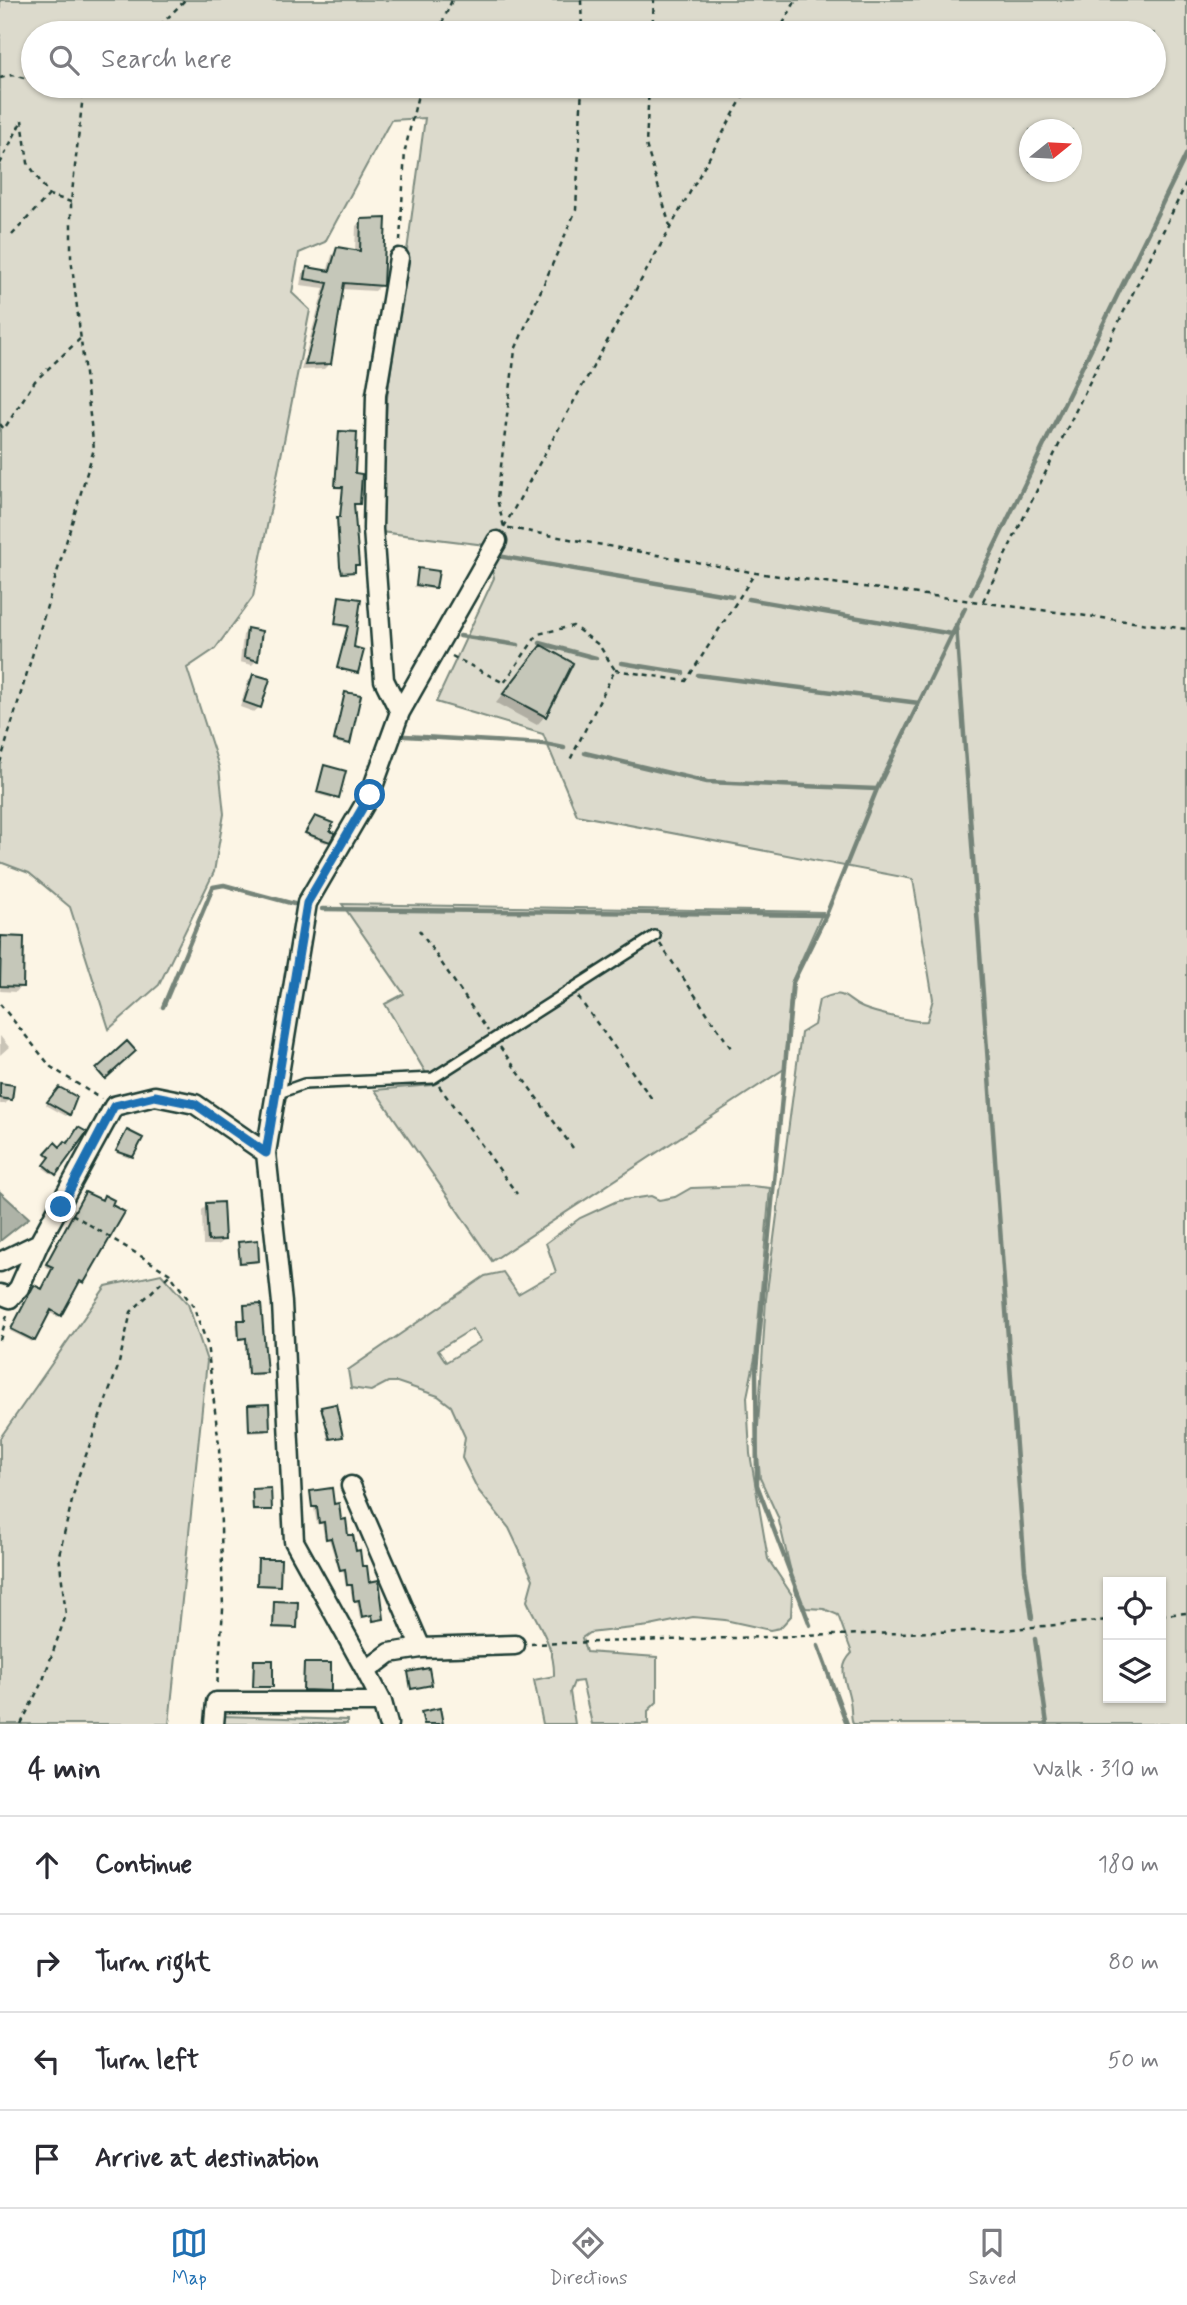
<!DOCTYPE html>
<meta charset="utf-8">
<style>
:root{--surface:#fff;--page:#f2f2f3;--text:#2b2b33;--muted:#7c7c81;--line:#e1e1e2;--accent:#1f6fb2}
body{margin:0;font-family:Mynerve,sans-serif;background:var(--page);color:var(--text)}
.controls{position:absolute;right:21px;bottom:21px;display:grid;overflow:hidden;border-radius:0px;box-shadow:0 2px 5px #0004}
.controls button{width:63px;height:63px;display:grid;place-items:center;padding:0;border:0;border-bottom:2px solid var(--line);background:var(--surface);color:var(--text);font:35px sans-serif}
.compass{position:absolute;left:1019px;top:119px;width:63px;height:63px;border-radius:50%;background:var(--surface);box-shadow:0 2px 5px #0004;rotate:72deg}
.stop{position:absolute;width:21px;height:21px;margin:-16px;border:5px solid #1f6fb2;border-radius:50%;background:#fff}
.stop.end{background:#1f6fb2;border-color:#fff;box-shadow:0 2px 7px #0008}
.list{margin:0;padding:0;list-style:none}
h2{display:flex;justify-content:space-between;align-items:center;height:91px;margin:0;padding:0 28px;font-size:30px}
h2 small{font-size:23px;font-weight:400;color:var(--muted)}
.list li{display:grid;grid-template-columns:46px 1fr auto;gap:21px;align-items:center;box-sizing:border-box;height:98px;padding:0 28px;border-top:2px solid var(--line)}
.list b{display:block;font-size:26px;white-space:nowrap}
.list em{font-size:23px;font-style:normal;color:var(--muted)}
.icon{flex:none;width:38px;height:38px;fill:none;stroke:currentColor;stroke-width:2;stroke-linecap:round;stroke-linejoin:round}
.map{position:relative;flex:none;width:1187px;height:1724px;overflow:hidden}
.search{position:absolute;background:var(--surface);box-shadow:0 2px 5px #0004;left:21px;right:21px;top:21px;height:77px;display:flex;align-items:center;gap:18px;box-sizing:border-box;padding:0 24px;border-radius:38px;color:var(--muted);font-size:26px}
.sheet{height:483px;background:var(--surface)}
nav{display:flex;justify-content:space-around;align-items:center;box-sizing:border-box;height:98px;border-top:2px solid var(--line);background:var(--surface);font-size:19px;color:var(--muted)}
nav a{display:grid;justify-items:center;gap:4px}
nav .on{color:var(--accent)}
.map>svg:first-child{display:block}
.green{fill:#dcdacc;stroke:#7e8c80;stroke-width:2;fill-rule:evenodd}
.water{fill:#aeb3a7;stroke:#758479;stroke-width:2}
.shadow{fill:#0003}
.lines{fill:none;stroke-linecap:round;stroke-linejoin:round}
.stream{stroke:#758479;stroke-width:4.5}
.building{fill:#c5c7b9;stroke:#1f3d34;stroke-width:2}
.lane-casing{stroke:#1f3d34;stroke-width:14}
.street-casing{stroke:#1f3d34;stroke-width:23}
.path{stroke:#1f3d34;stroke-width:2.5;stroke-dasharray:5 5;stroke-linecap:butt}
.lane{stroke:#fcf5e5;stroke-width:9}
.street{stroke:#fcf5e5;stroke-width:18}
.route{stroke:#1f6fb2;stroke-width:9}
</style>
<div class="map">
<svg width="1187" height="1724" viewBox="0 0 1187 1724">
<rect width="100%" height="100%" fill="#fcf5e5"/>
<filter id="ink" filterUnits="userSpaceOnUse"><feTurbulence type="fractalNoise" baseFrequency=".0143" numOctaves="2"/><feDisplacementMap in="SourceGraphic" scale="14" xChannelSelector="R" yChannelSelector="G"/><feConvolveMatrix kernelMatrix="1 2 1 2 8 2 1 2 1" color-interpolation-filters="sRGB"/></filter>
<g filter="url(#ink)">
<path class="green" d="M0 0H1187V1724H853C850 1716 852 1709 850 1701 847 1682 836 1669 852 1653L838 1615 824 1609 806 1608 796 1593 778 1517 760 1478 757 1443 766 1299 801 1033 814 1025 819 1000C847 987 843 1000 863 1008 875 1013 916 1023 927 1021L933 999 913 879 577 815 543 734 436 702 494 578 485 545 381 532 387 398 425 118 391 120 325 242 299 253 292 293 310 310 253 597 215 649 187 668 219 767 224 814 214 872 159 985 109 1029 70 907 29 873 0 862ZM33 33H1154V86H33ZM1030 130H1072V172H1030ZM541 645 573 664 546 717 503 694ZM1108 1582H1161V1698H1108Z
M342 904 823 912 791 983 784 1069 492 1261 375 1090 433 1085 385 1004 404 994Z
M751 1186 770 1188 755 1358 747 1397 750 1454 768 1559 792 1595 791 1616 780 1628 770 1630 725 1620 693 1617 650 1626 589 1633 582 1638 586 1652 657 1657V1702L648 1711V1724H592L582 1681 574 1682 570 1692 575 1724H543L534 1680 554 1676C555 1647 539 1626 527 1601L533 1579 509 1528 478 1490 462 1458 465 1437 451 1406 438 1396 397 1382H388L371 1391 351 1388 348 1370 485 1276 503 1272 518 1294 556 1272 546 1243 580 1218 617 1201 651 1196 659 1200 675 1197 691 1188ZM472 1329 481 1341 446 1362 438 1350Z
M161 1274 188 1304 207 1361 169 1724H0V1438L106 1286Z
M224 1716 347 1720V1724H224Z"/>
<path class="water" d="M0 1192 29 1218 0 1241Z"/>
<path class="shadow" d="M362 220 381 285 375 291 341 289 330 363 324 369 301 370 324 288 300 285 302 274 308 269 327 272 332 255 338 249 355 252 356 226Z
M339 433 358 504 353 505 357 564 351 573 341 574 336 521 339 519 342 489 334 488Z
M419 570 435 587 433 589 414 587Z
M340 598 359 601 352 649 354 674 336 669 347 628 334 626Z
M248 630 257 660 252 665 240 662 243 635Z
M541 647 545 716 537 725 496 703Z
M253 676 260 707 254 712 240 707 248 681Z
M346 694 348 743 346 745 333 742Z
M325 767 337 797 335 799 316 794Z
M314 821 328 841 326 843 305 835Z
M1 938 21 986 16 992 0 991Z
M0 1036 9 1047 0 1055Z
M0 1085 10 1099 5 1104H0Z
M57 1091 68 1114 66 1116 46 1105Z
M125 1134 132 1156 129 1158 116 1153Z
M55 1145 60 1149 68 1145 53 1175 43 1168 50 1160 45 1156Z
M85 1194 83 1282H77L58 1317 48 1312 32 1342 10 1331 33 1289 41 1291 52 1270 45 1266Z
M207 1205 223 1240 218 1245H203L202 1210Z
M239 1243 258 1261 256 1263 238 1264Z
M245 1307 266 1372 263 1375 247 1376 245 1339 238 1340 236 1324 243 1322Z
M249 1407 268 1430 266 1432 248 1433Z
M322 1409 341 1436 339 1438 328 1440Z
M253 1491 270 1509 268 1511 252 1512Z
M311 1493 333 1506 383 1618 380 1620 372 1622 371 1616 360 1618 357 1602H353L350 1586 346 1587 343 1570 339 1571 329 1539 325 1540 322 1524H317Z
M258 1560 279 1585 277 1587 256 1586Z
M275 1603 295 1627 293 1629H272Z
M254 1662 271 1686 269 1688H252Z
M304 1665 329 1690 327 1692H302Z
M409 1673 430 1684 410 1690Z"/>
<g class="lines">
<path class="stream" d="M498 556 732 596
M971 594 1187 153
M748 599 952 634
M956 625 1025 1570 1032 1618
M460 636 518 645
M540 643 596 658
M622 663 683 673
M698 675 919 703
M405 736 544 744 564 748
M585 753 707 782 877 789
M322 909 826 915 877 789 965 608
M163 1007 213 887 224 885 294 904
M810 1625 757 1485 756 1370 793 982 826 915
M1035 1639 1047 1724
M818 1646 847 1724"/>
</g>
<path class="building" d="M386 218 383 286 344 283 331 364 305 365 328 283 305 279 307 267 330 271 337 247 360 251 361 219Z
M339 431 357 432 355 473 362 474 360 504H354L359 565H355V572L342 573 340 566 337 517H340L343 487H335Z
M418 568 439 571 436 588 416 585Z
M339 596 361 599 354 647 364 650 358 673 337 668 348 626 335 624Z
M247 628 262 631 258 661 244 657Z
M541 645 573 663 546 717 503 694Z
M253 674 270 679 261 708 244 702Z
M345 692 361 695 350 744 334 740Z
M324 765 346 771 339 798 317 792Z
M315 816 333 823 330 831 335 833 330 842 305 833Z
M1 936 24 937 23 987 0 986Z
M127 1041 136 1051 105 1079 96 1069Z
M0 1083 14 1085 12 1100 0 1098Z
M59 1087 77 1097 70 1115 47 1102Z
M78 1127 87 1132 56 1175 44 1165 50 1157 45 1153 55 1142 60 1147 65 1141 68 1143Z
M127 1130 143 1138 133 1157 116 1151Z
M85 1192 102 1200 104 1195 114 1200 112 1205 125 1212 84 1283 80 1281 61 1316 51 1310 35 1341 11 1329 34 1285 42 1289 53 1267 46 1264Z
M223 1202 225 1240 208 1241 206 1203Z
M258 1240 259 1261 240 1263 238 1242Z
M261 1304 267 1373 248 1374 246 1338 239 1339 238 1320H245L244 1305Z
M269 1404 270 1430 249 1431 248 1405Z
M336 1404 343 1437 330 1439 321 1407Z
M271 1488 272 1510H253L252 1489Z
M332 1488 334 1504 339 1503 341 1520 346 1519 348 1535H353L356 1551 360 1550 362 1566H367L369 1582 379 1580 384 1619 373 1621 372 1615 362 1617 359 1600 354 1601 352 1585H347L345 1569 340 1570 331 1538 326 1539 324 1522 319 1523 317 1507H312L310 1491Z
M258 1559H281L280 1586 257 1585Z
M274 1601 298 1602 297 1628 273 1627Z
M254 1660H273V1687H253Z
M304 1663H331V1691L303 1690Z
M429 1668 432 1685 411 1689 408 1672Z
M440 1708 443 1724H424L421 1712Z"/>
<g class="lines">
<defs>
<path id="lane" d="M276 1094 304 1084 433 1078 655 936"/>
<path id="street" d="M399 258 376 395 373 529 384 680 400 712
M0 1262 39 1243 114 1106 155 1096 195 1104 266 1153
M0 1294 10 1298 19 1288 39 1243
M351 1486 421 1648
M366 1671 390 1653 421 1648 515 1645
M214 1724 216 1702H382
M388 1724 382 1702 366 1671 294 1541 282 1303 266 1153 307 903 370 795 400 712 497 541"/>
</defs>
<use href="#lane" class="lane-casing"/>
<use href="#street" class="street-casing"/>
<path class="path" d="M581 0 582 33
M153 33 185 0
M438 33 452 0
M652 33 654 0
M778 33 796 0
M0 78 12 75 33 80
M582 86 576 210 515 350 497 499 504 527 756 573 1187 629
M649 86 646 145 670 226
M22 120 28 163 49 195 71 202
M0 164 22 120
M12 235 49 195
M400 241 405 150 420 86
M0 424 4 429 35 381 81 338
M504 527 749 86
M983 601 1187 182
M452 656 504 683 538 634 573 626 599 645 615 670 570 760
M615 670 686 681 755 573
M0 763 94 449 71 257V202L84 86
M419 930 488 1031
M660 944 731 1048
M578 997 652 1099
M0 1004 51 1067 101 1099
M500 1047 573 1148
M439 1086 517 1194
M72 1214 170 1274 193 1306 207 1343 219 1445 223 1610 217 1688
M0 1340 8 1312
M1161 1615 1187 1613
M531 1644 1002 1630 1108 1620
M21 1724 43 1680 66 1615 59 1555 77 1480 118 1367 131 1312 170 1274"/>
<use href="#lane" class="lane"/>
<use href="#street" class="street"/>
</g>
</g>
<g class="lines" filter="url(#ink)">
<path class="route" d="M61 1207 114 1106 155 1096 195 1104 266 1153 307 903 370 795"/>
</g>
</svg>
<div class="controls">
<button><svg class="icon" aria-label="locate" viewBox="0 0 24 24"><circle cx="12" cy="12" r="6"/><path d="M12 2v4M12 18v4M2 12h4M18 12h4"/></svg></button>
<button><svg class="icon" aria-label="layers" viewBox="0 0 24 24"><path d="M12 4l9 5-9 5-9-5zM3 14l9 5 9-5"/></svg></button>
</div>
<svg class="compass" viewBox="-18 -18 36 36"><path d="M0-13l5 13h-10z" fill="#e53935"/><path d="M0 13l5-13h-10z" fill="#7c7c81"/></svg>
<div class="stop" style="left:370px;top:795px"></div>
<div class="stop end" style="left:61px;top:1207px"></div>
<div class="search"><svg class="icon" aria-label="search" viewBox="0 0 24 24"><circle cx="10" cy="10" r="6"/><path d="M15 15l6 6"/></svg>Search here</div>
</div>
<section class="sheet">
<h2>4 min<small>Walk · 310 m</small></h2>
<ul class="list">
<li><svg class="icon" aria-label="ahead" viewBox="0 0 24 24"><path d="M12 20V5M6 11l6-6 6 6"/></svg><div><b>Continue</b></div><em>180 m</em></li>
<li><svg class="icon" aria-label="right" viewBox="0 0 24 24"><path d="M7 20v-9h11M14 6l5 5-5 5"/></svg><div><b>Turn right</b></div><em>80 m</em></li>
<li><svg class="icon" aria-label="left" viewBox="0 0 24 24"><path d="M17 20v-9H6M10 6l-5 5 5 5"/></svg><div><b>Turn left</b></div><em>50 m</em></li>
<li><svg class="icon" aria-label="arrive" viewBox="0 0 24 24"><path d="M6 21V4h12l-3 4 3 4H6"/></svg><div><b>Arrive at destination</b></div></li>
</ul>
</section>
<nav>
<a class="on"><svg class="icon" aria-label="map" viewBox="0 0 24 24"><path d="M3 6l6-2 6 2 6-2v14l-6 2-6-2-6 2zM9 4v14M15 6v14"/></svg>Map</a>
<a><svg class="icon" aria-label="directions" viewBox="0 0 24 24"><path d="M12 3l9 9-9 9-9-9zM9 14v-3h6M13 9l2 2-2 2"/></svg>Directions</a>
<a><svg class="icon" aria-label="saved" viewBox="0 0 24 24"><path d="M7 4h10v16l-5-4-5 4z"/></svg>Saved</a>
</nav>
